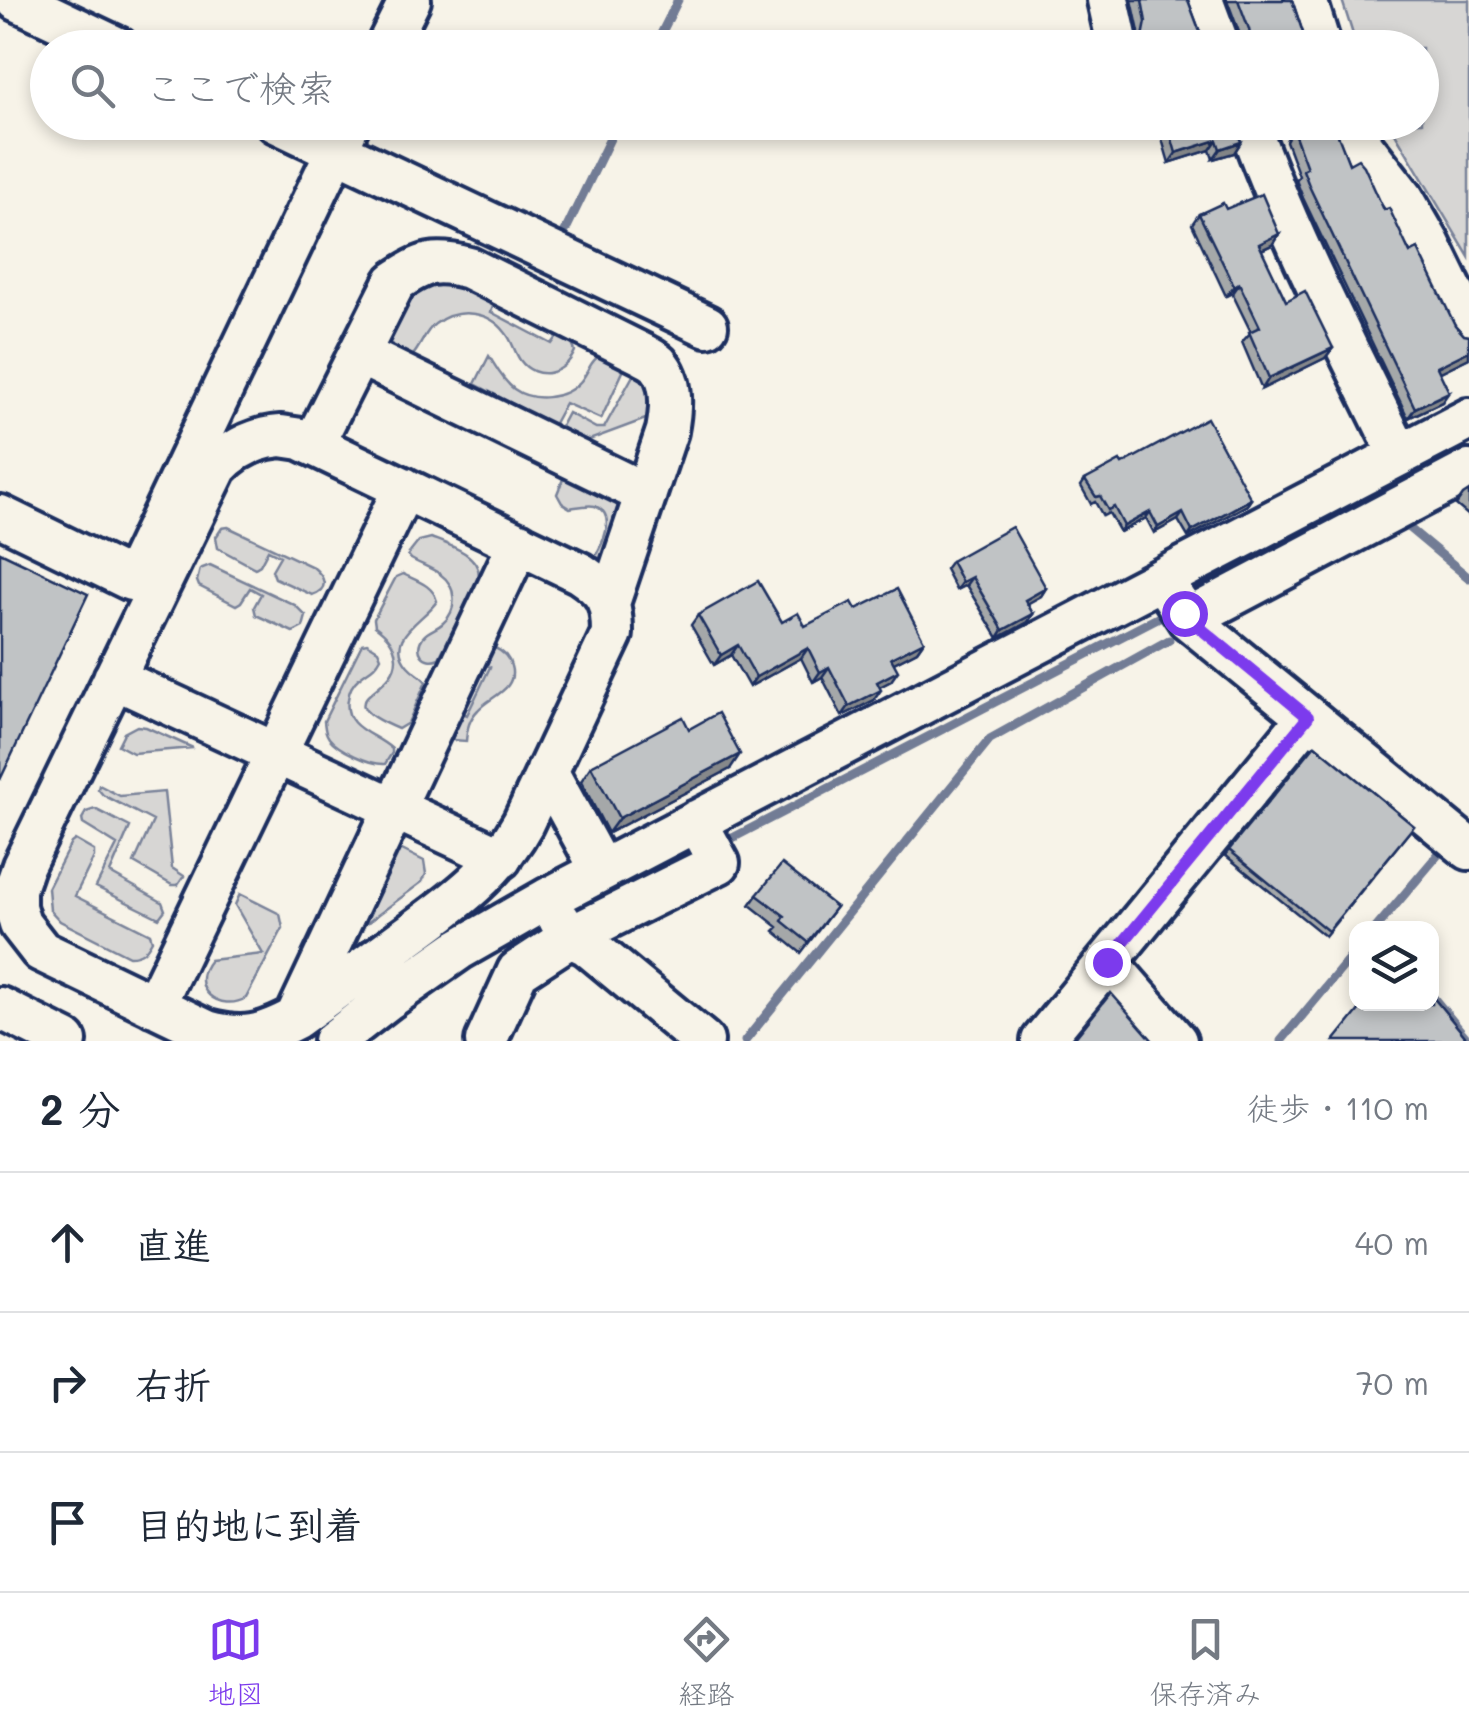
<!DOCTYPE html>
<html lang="ja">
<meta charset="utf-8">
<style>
:root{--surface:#fff;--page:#f6f6f7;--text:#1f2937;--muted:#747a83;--line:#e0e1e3;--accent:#7c3aed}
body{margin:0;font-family:Mali,"Klee One",sans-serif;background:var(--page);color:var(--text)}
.controls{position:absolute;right:30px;bottom:30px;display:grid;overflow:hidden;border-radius:20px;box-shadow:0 5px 15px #0003}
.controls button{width:90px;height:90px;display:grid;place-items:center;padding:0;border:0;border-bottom:2px solid var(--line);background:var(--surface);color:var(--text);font:50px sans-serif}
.stop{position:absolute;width:30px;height:30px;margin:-22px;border:8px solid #7c3aed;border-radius:50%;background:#fff}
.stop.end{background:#7c3aed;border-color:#fff;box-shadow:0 2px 10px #0008}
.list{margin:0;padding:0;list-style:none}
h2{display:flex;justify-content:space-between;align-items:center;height:130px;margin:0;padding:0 40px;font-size:42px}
h2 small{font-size:32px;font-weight:400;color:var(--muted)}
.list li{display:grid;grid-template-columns:65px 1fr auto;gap:30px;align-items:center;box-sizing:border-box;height:140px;padding:0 40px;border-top:2px solid var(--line)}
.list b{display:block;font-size:38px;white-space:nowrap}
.list em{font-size:32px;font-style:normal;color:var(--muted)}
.icon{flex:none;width:55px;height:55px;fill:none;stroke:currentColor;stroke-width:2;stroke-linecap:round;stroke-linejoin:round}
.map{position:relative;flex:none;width:1469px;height:1041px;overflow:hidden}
.search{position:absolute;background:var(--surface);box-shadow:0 5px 15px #0003;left:30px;right:30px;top:30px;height:110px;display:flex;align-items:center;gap:25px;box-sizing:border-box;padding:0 35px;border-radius:55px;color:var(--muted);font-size:38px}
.sheet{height:550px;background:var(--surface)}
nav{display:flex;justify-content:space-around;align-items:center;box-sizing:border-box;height:140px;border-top:2px solid var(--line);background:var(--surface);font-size:28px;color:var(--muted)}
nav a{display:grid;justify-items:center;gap:5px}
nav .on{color:var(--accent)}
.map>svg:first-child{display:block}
.green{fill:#d7d6d4;stroke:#798299;stroke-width:2.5}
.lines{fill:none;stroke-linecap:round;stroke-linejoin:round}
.stream{stroke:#727c95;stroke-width:9}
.minor-casing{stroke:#1b2f5e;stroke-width:48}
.minor{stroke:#f7f3e8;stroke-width:40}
.wall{fill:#a5a8a9;stroke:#1b2f5e;stroke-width:2.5}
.shaded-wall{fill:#86888a;stroke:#1b2f5e;stroke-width:2.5}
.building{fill:#c0c3c5;stroke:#1b2f5e;stroke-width:2.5}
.route{stroke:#7c3aed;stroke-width:12}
</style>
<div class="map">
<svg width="1469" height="1041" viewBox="0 0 1469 1041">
<rect width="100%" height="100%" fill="#f7f3e8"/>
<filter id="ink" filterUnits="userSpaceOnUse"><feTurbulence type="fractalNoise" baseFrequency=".01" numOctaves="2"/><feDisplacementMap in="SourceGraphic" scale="20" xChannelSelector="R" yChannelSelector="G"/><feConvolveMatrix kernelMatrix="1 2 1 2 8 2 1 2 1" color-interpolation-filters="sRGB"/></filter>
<g filter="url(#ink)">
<path class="green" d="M1342 0H1469V257L1389 123 1422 122V48L1357 47Z
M457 281 495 301 491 312 552 344 560 333 570 339 575 351C565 375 536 382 520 360 514 351 512 340 505 332 489 311 457 307 435 324 425 331 421 346 413 355L408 356 392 352 385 339 403 300 424 283Z
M606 354 626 365 601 419 565 403 553 425 475 384 489 356C496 367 503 381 514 389 532 402 564 400 580 382 590 371 590 357 606 354Z
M635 372C657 386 653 393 651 417L584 442 559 430 568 413 596 428H604Z
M565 474 611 496 620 510 605 566 596 562 594 558C602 545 618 515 595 506 588 504 577 507 570 508L562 503 557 494Z
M228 527 313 567C325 577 330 589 312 595L275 578 272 570 280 556 268 550 260 565 255 568 218 548 216 537 222 528Z
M431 538C449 545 480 554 479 577L439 658C424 665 413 650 423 637 428 630 437 629 443 623 458 610 457 586 440 574 431 568 420 564 411 559L408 555 419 541Z
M210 565 295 605 306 616 303 627 293 632 256 615 254 607 261 594 250 588 241 602 236 605 199 586 197 581 200 569Z
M403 574C417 581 433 585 437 601 425 620 383 637 408 666 414 673 421 675 426 682L408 723 398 729C321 697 397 695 396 658 395 643 386 634 375 626L374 619 396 577Z
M367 643 378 650 381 657C375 669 368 670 359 678 353 683 349 691 348 699 343 729 375 733 392 749V753L385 764C371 765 338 750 329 738 325 732 325 729 324 721L362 644Z
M495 648C504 652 509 657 511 666 518 690 490 696 478 710 469 719 467 729 466 741L453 740 448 736 455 710 467 715 490 667 480 662 489 649Z
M137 726 146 727 193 748 133 753 118 745 124 733Z
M99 785 120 796 164 792 172 868 184 876 178 885H172L134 863 153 821 103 795 98 789Z
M95 809 130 827 110 873 162 902 165 910 159 918 96 887 117 845 83 824 82 819 86 812Z
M75 840 94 851V857L75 896 150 934 152 940C146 951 142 956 129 956L60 921 50 910 48 888 71 843Z
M400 849 424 861 426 874 422 882 359 929 394 852Z
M240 894 280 914 283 928 246 998C221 1013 186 989 210 960L263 954 235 905Z"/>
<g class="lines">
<path class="stream" d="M654 48 678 0
M558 246 618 122
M1409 528 1469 578
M721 844 1169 612
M1376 928 1447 844
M1432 996 1469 1041
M745 1041 990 739 1169 640
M1281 1041 1356 951"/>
<defs>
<path id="minor" d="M17 0 118 48
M1108 0 1116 36
M1202 0 1220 48
M1306 0 1321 48
M386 48 410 0
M276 122 707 326
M1248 122C1289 237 1346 345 1399 454
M1344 122 1403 198 1429 243 1469 325
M359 354 646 494
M281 436 301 439 580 573C607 591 612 601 612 634L523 823C495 875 449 906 402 940 367 966 331 992 296 1018 262 1036 244 1041 207 1031L41 951 20 924 15 907V889L23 866 217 467C234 448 255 438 281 436Z
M313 445 395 282C424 262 435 259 469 268L644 355C649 358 654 360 658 364 674 382 671 410 667 431L609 603
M0 516 131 580
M134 575 350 122
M1188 619 1469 471
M114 678 501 858
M1308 717 1469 849
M547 771 601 870
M559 919 570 937 587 945 703 1041
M1107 962 1176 1041
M154 1006 404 488
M0 1008 66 1041
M297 1015 519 543
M334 1041 388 999 458 950 547 899 1469 419
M486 1041 518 971 570 937 719 863 696 821
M1042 1041 1308 717 1188 619 1162 579"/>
</defs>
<use href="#minor" class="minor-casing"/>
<use href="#minor" class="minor"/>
</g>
<path class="wall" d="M1132 0H1188L1206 48H1136L1139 32Z
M1227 0H1292L1308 48H1243L1242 40Z
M1157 122H1235L1241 142 1234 153 1213 159 1210 150 1169 163Z
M1283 122H1331L1349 164 1384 210 1455 325 1464 335 1469 336V358L1440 372 1442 402 1408 418 1303 198 1296 180 1299 176 1286 141 1288 137Z
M1226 209 1279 234 1272 245 1261 250 1286 301 1333 348 1325 358 1262 389 1242 342 1251 332 1232 293 1226 296 1192 224 1199 214Z
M1122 464 1251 499 1247 505 1188 537 1178 520 1154 533 1146 518 1120 532 1109 513 1103 516 1095 502 1091 504 1081 486 1085 480Z
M1469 491V516L1456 505 1463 495Z
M951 561 1046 588 1041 596 1027 603 1033 614 1028 622 998 638 966 585 956 590 945 569Z
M856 609 924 641 917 651 894 663 891 681 879 687 874 700 842 716 822 677 813 682 801 658 749 687 731 655 714 665 691 625 698 615 782 622 805 626Z
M689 729 730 769 608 833 581 781 591 766Z
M1315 745 1414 826 1325 936 1225 855Z
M757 895 836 907 801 953 774 931 778 927 750 905Z"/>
<path class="shaded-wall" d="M1217 140 1210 150 1169 163 1176 153Z
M1241 142 1234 153 1213 159 1220 149Z
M1279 234 1272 245 1252 254 1259 244Z
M1239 283 1232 293 1226 296 1234 286Z
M1333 348 1325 358 1262 389 1269 378Z
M1469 351V358L1430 377 1437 367Z
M1449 392 1442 402 1408 418 1415 408Z
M1251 499 1247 505 1188 537 1192 531Z
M1150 512 1146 518 1120 532 1124 526Z
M1183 513 1178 520 1154 533 1158 527Z
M972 577 966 585 956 590 962 582Z
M1046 588 1041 596 1020 608 1025 600Z
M1033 614 1028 622 998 638 1003 630Z
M924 641 917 651 884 668 891 658Z
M738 645 731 655 714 665 721 655Z
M808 648 801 658 749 687 756 677Z
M829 667 822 677 813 682 820 672Z
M898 671 891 681 870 692 877 682Z
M881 690 874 700 842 716 849 706Z
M740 754 730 769 608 833 619 818Z"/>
<path class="building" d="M1142 0H1188L1206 48H1146L1143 37 1146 22Z
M1238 0H1292L1308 48H1248L1251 41 1249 29Z
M1167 122H1235L1241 142 1220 149 1217 140 1176 153Z
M1294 122H1331L1337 133 1349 164 1358 159 1364 166 1384 210 1389 208 1410 253 1418 249 1455 325 1464 335 1469 336V351L1437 367 1449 392 1415 408 1310 188 1303 170 1307 168 1293 130 1296 129Z
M1262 194 1279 234 1259 244 1286 301 1305 291 1333 348 1269 378 1249 332 1260 327 1239 283 1234 286 1199 214 1223 203 1226 209Z
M1207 418 1251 499 1192 531 1183 513 1158 527 1150 512 1124 526 1114 507 1108 510 1100 496 1096 497 1085 480 1120 461 1122 464Z
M1012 527 1046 588 1025 600 1033 614 1003 630 972 577 962 582 951 561Z
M0 552 88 594 0 780Z
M758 581 782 622 798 613 805 626 852 602 856 609 897 589 924 641 891 658 898 671 877 682 881 690 849 706 829 667 820 672 808 648 756 677 738 645 721 655 698 615Z
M718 713 740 754 619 818 591 766 683 717 689 729Z
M1315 745 1414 826 1328 931 1229 850Z
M782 864 836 907 808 942 782 921 785 916 757 895Z
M1111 993 1153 1041H1077L1075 1038Z
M1432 996 1469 1041H1334L1364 1004H1432Z"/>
</g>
<g class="lines" filter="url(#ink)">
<path class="route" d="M1107 962 1308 717 1188 618 1184 613"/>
</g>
</svg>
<div class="controls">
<button><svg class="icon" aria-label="layers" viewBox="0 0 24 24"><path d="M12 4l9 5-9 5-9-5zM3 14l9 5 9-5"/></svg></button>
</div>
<div class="stop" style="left:1184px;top:613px"></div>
<div class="stop end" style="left:1107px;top:962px"></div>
<div class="search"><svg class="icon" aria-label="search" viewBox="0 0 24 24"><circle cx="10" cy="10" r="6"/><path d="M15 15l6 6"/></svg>ここで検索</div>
</div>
<section class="sheet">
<h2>2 分<small>徒歩 · 110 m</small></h2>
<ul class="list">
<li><svg class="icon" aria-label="ahead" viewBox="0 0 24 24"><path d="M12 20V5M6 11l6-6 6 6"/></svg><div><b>直進</b></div><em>40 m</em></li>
<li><svg class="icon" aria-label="right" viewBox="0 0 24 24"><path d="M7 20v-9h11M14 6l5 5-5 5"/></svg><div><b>右折</b></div><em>70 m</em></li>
<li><svg class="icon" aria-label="arrive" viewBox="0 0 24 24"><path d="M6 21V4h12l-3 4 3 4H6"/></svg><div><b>目的地に到着</b></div></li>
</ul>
</section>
<nav>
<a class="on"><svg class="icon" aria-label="map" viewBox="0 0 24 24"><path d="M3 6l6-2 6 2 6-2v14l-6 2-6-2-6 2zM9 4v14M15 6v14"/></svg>地図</a>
<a><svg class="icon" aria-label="directions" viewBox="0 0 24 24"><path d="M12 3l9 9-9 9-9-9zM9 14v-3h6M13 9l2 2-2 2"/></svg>経路</a>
<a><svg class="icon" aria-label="saved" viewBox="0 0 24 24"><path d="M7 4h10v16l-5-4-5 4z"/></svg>保存済み</a>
</nav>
